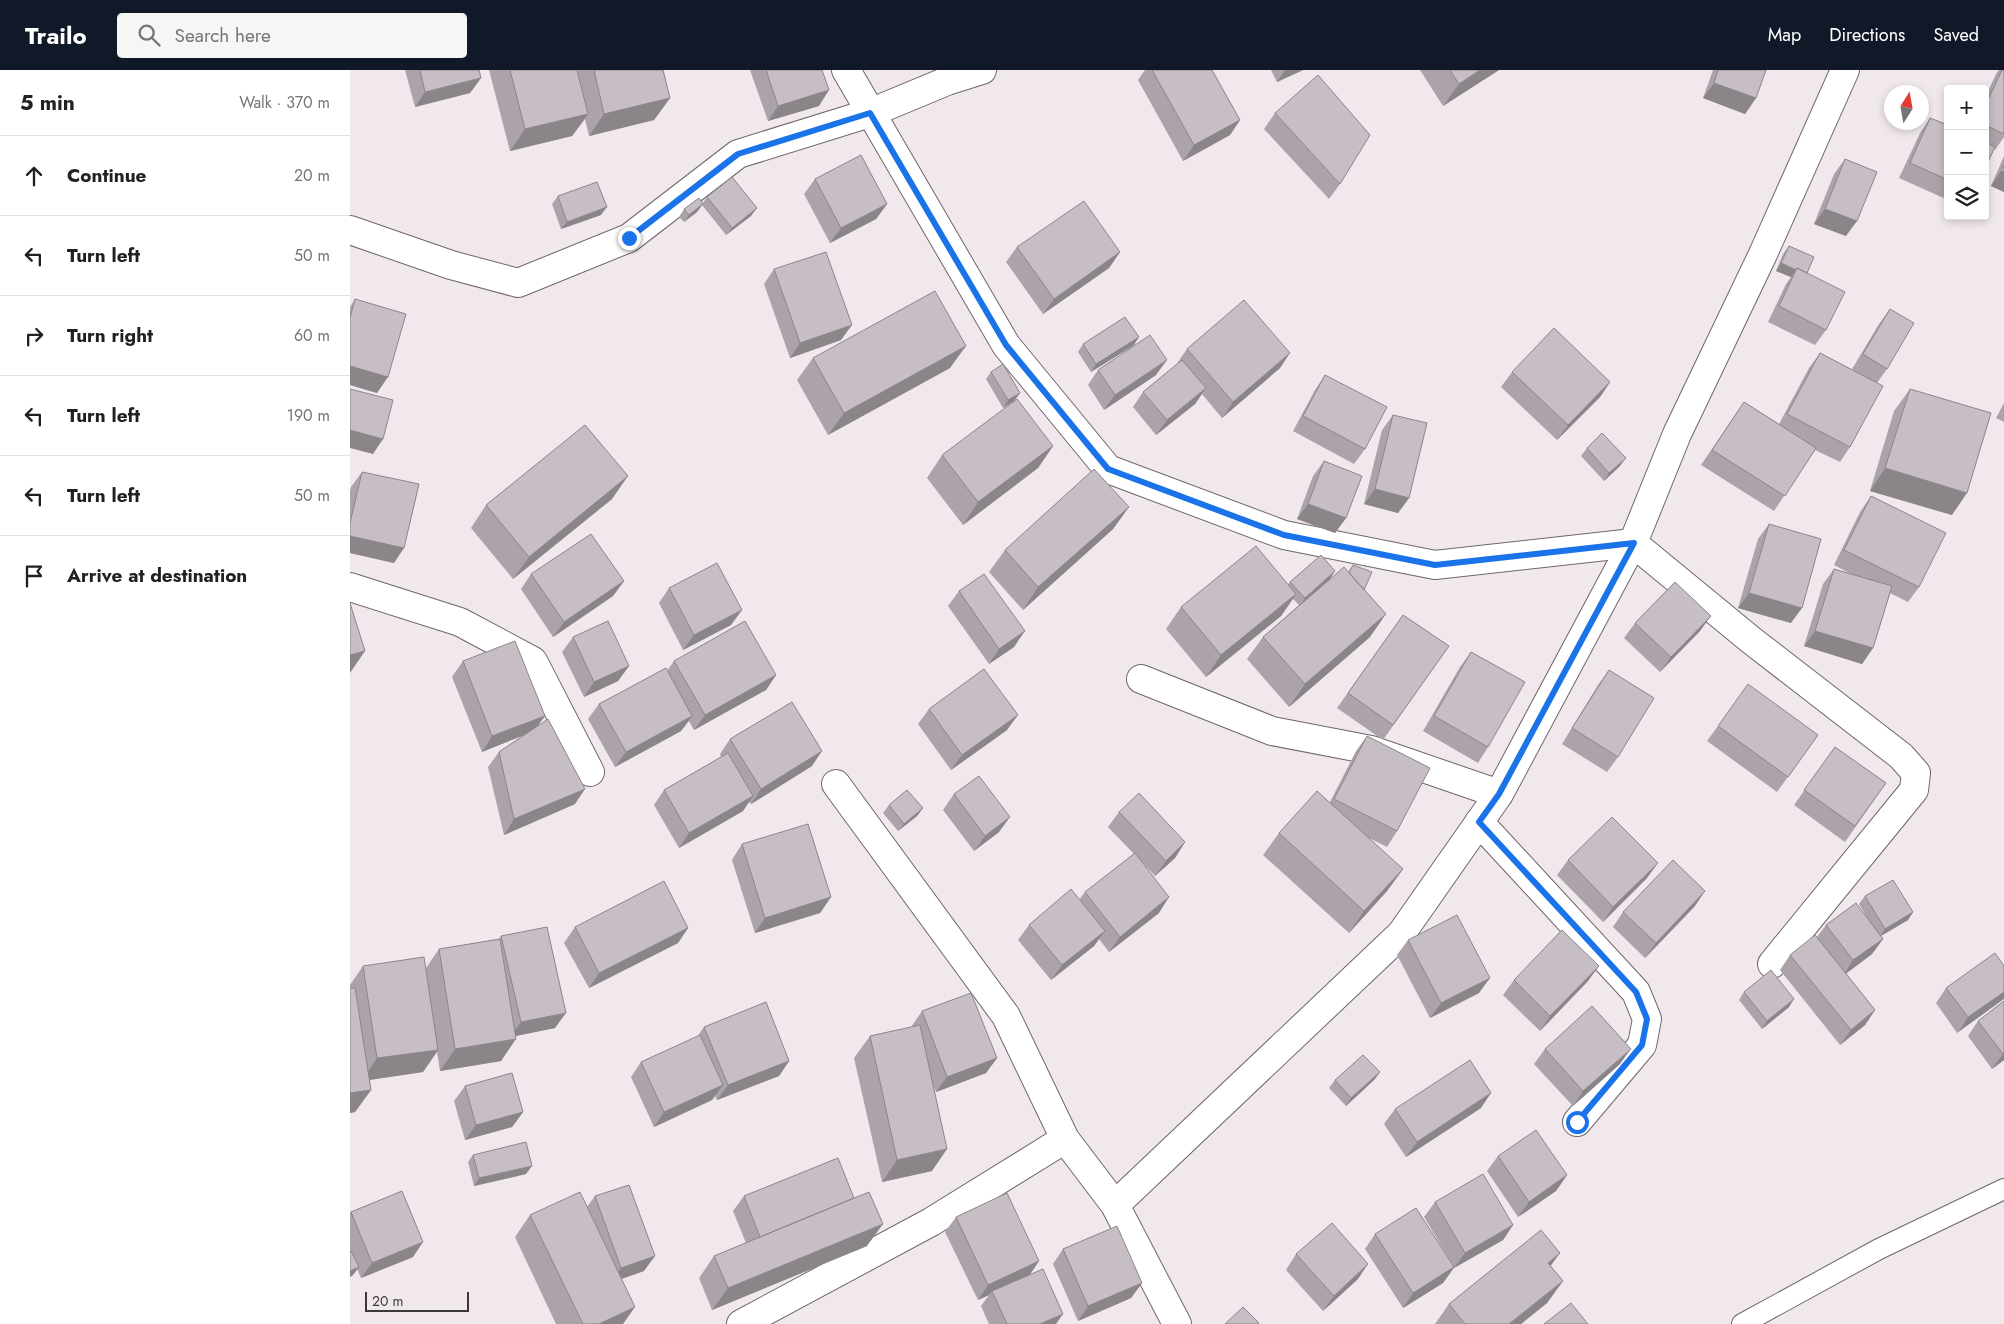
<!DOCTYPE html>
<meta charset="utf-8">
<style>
:root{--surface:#fff;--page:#f6f6f6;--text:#202124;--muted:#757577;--line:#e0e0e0;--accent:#111827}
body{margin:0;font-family:Jost,sans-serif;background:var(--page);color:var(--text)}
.controls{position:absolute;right:15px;top:15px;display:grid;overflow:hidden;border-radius:5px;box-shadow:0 2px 8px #0003}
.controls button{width:45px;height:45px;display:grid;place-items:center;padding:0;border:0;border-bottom:1px solid var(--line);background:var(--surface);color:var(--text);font:25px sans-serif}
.compass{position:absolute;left:1534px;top:15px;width:45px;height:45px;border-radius:50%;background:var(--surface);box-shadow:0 2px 8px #0003;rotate:11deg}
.scale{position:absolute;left:15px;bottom:12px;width:104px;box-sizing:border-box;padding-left:5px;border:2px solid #3b373a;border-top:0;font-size:14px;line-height:18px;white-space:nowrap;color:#3b373a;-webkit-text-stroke:4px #f1e8ee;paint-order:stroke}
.stop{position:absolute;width:15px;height:15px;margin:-11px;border:4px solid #1a73e8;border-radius:50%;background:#fff}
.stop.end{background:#1a73e8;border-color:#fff;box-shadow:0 1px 5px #0008}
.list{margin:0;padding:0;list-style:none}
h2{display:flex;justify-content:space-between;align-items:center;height:65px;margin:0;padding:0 20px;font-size:21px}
h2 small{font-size:16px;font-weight:400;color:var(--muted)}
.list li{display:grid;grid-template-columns:32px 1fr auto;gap:15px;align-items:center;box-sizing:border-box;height:80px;padding:0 20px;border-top:1px solid var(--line)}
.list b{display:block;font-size:19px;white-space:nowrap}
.list em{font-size:16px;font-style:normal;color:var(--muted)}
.icon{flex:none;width:28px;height:28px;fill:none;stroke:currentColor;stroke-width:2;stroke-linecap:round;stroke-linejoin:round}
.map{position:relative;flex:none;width:1654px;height:1254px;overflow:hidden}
header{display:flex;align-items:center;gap:30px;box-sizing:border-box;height:70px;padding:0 25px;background:var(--accent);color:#fff}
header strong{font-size:24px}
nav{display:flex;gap:28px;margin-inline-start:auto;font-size:18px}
.search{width:350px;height:45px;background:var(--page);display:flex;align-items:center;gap:12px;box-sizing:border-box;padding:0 18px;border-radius:5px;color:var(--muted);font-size:19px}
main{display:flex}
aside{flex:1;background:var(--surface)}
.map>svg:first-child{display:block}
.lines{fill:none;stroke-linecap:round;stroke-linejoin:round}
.service-casing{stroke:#6e666c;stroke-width:22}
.minor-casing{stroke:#6e666c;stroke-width:30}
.service{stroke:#fff;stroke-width:20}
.minor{stroke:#fff;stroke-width:28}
.wall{fill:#aba3a9}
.shaded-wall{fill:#8b858a}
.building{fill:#c7bec5;stroke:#8b858a}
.route{stroke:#1a73e8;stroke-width:6}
</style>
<header>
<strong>Trailo</strong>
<div class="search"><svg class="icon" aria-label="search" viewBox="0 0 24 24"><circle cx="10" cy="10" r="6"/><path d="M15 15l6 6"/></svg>Search here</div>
<nav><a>Map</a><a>Directions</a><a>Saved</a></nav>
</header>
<main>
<aside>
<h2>5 min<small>Walk · 370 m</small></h2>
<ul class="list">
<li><svg class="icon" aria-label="ahead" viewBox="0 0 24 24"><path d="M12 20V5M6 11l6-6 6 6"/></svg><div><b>Continue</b></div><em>20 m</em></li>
<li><svg class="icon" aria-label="left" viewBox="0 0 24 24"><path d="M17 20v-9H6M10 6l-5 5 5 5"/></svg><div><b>Turn left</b></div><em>50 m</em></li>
<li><svg class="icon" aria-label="right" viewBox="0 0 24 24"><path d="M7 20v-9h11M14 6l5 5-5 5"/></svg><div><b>Turn right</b></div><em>60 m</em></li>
<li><svg class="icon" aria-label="left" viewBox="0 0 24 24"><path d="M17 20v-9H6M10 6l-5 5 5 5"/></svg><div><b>Turn left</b></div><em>190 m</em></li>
<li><svg class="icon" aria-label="left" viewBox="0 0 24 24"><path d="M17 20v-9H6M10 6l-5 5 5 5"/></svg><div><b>Turn left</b></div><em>50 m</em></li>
<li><svg class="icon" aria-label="arrive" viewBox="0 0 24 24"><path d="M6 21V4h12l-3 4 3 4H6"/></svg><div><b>Arrive at destination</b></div></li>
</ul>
</aside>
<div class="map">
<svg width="1654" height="1254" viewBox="0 0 1654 1254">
<rect width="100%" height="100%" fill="#f1e8ee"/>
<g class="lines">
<defs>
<path id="service" d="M1392 1254 1529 1179 1654 1119"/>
<path id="minor" d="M496 0 656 275 758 399 934 465 1085 495 1283 473 1401 570 1551 686 1566 703 1564 720 1422 894
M0 160 101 195 168 213 279 168 388 84 520 43 597 11 632 0
M0 517 110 552 183 591 240 702
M791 609 922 661 1021 680 1149 724
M486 714 656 946 715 1069 765 1135 827 1254
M1129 752 1286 922 1297 949 1292 975 1227 1052
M765 1135 1051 864 1149 724 1283 473 1327 364 1413 184 1495 0
M391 1254 581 1152 715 1069"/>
</defs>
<use href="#service" class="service-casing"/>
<use href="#minor" class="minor-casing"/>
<use href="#service" class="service"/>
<use href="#minor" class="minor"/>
</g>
<path class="wall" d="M55 0H129L131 8 120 23 65 37Z
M139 0H313L320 28 304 50 239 66 235 49 222 66 160 81Z
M400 0H472L469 36 418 51Z
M795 0H862L890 50 880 65 833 91 788 10Z
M921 0H953L927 12Z
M1070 0H1149L1093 36Z
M1363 0H1416L1406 28 1395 44 1353 28Z
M1649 0H1654V67L1645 80 1644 79 1635 98V28L1646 4Z
M925 43 990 114 979 129 914 59Z
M1580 48 1598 55V130L1549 108 1570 63Z
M1654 86V122L1641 116Z
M1495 89 1496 166 1464 154 1484 104Z
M465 109 537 134 526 149 480 173 454 124Z
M208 126 251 145 211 159 202 134Z
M357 127 401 146 376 165 352 135 347 142 334 152 329 147 334 139 352 134Z
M1439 176 1457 203 1476 260 1465 275 1418 252 1436 214 1441 207 1426 201 1433 184Z
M667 177 770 182 759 198 693 244 656 192Z
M424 199 491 270 440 288 414 214Z
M5 229 27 323 0 315V237Z
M1540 239 1537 299 1527 313 1500 377 1490 392 1465 380 1424 441 1351 395 1394 332 1429 354 1459 298 1470 283 1510 304 1502 299 1529 254Z
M733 274 784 275 741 302 728 282Z
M837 279 930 298 872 348 852 324 845 334 806 365 783 337 793 322 826 295Z
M463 288 600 298 478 365 447 310Z
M748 300 806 305 754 340 738 315Z
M641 302 670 323 664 331 653 338 636 309Z
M1162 302 1260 312 1250 327 1207 370 1151 317Z
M975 305 1015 379 1004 394 943 361 965 320Z
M1560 319 1602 445 1520 421 1544 341Z
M1654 333V352L1646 348Z
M1043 345 1059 428 1048 443 1014 434 1032 360Z
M703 376 688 398 613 455 577 408 592 385Z
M1237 378 1270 396 1254 411 1231 386Z
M974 391 996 448 985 463 947 449 963 406Z
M12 402 44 493 0 483V422L1 417Z
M1521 426 1569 517 1558 532 1540 523 1523 578 1512 594 1454 576 1473 514 1484 499 1501 504 1484 495 1510 442Z
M262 429 163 509 121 458 136 435Z
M779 437 763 459 673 540 639 502 655 480Z
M1419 454 1441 553 1388 538 1408 469Z
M1003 495 1014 520 1020 567 939 637 897 589 913 567 949 535 943 529 931 546 856 607 816 559 831 537 938 514 940 512 980 509 998 502Z
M181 504 274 511 263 526 203 567 171 519Z
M319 518 381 555 333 580 309 533Z
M609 521 664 577 639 594 598 536Z
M1053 545 1099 576 1033 670 987 638Z
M1285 553 1350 561 1310 602 1274 568Z
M223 567 279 596 268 611 234 627 212 582Z
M1121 582 1138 677 1128 693 1073 661 1110 597Z
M113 591 195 646 188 655 225 734 154 765 138 697 149 682 173 665 132 682 102 607Z
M324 591 426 605 416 620 344 660 339 651 331 661 265 697 238 649 249 634 317 601Z
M1259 600 1268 687 1257 702 1212 674 1248 615Z
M579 639 657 660 601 700 568 654Z
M1368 656 1468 665 1427 722 1357 671Z
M1017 666 1047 761 1037 777 1017 767 1053 799 1037 821 999 863 913 785 929 763 980 732 1006 681Z
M380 669 462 696 401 734 399 732 393 741 329 778 304 735 314 720 371 687 370 684Z
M1485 677 1536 713 1495 772 1444 735Z
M604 724 649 762 624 781 593 740Z
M539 735 573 738 567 746 548 761 533 743Z
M769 742 835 772 825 788 805 806 791 791 809 843 759 882 749 869 744 876 701 910 668 870 679 855 729 830 735 822 784 784 758 757Z
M392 774 481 827 470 843 405 863 382 790Z
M1218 790 1297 808 1253 852 1207 805Z
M1515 826 1563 842 1558 850 1531 866 1533 869 1522 884 1496 903 1525 940 1515 955 1490 975 1430 900 1440 885 1467 867 1476 855 1521 854 1509 834Z
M1345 836 1295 888 1263 857 1273 842Z
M225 857 338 858 328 873 239 918 214 873Z
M151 866 205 958 166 966 151 991 90 1001 87 982 73 1002 19 1010 21 1020 5 1042 0 1043V915L13 896 76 898 89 879 149 869Z
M1058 870 1129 923 1080 948 1047 885Z
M1654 896 1607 963 1586 933 1596 918Z
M1164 910 1238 911 1190 961 1153 925Z
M1394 922 1439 937 1412 959 1389 930Z
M1654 931V990L1642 999 1618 966 1628 951Z
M572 941 647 988 636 1003 586 1022 583 1014 582 1101 532 1112 504 988 520 966 561 957Z
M354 957 439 991 429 1006 367 1030 365 1026 362 1030 304 1057 281 1007 291 992 347 967Z
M1195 979 1270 994 1223 1036 1184 994Z
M1030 1002 1024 1010 996 1036 979 1018 985 1010Z
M115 1016 173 1042 162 1057 115 1070 104 1031Z
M1131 1038 1056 1087 1034 1054 1045 1039Z
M123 1085 176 1104 124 1116 118 1092Z
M1148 1086 1217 1105 1206 1121 1168 1147 1137 1101Z
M245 1126 294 1201 271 1209 273 1254H206L165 1167 180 1145 237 1137Z
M394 1126 517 1176 362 1240 349 1208 364 1186 396 1173 383 1141Z
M1085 1132 1163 1155 1153 1170 1104 1198 1093 1213 1053 1238 1015 1179 1025 1164 1102 1194 1074 1147Z
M0 1142H1L63 1187 11 1208 7 1199 3 1205 0 1207Z
M606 1147 689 1191 680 1204 706 1254H639L631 1236 639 1225 628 1230 595 1162Z
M713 1179 792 1213 781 1228 728 1251 703 1194Z
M946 1184 1008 1209 973 1241 936 1200Z
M1201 1196 1213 1211 1197 1233 1171 1254H1085L1099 1234Z"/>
<path class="shaded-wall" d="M935 0H953L927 12Z
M1130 0H1149L1093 36 1109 14Z
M131 8 120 23 65 37 75 22Z
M1364 13 1406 28 1395 44 1353 28Z
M479 20 469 36 418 51 428 36Z
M320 28 304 50 239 66 254 44Z
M238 44 222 66 160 81 175 59Z
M890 50 880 65 833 91 844 75Z
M1651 101 1654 102V122L1641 116Z
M353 134 347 142 334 152 339 145Z
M537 134 526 149 480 173 491 158Z
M257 137 251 145 211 159 217 152Z
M407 138 401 146 376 165 382 158Z
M1475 139 1507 151 1496 166 1464 154Z
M770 182 759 198 693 244 704 229Z
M1431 193 1446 200 1441 207 1426 201Z
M502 255 491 270 440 288 450 273Z
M789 267 784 275 741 302 746 294Z
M616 276 600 298 478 365 494 343Z
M940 283 930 298 872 348 883 332Z
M817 290 806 305 754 340 765 325Z
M0 296 38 307 27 323 0 315Z
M1260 312 1250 327 1207 370 1218 355Z
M856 318 845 334 806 365 817 350Z
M670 323 664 331 653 338 658 330Z
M0 360 33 369 23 384 0 378Z
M703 376 688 398 613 455 628 432Z
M1276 388 1270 396 1254 411 1259 403Z
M1535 398 1617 423 1602 445 1520 421Z
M278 406 262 429 163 509 179 487Z
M1025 419 1059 428 1048 443 1014 434Z
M958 434 996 448 985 463 947 449Z
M779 437 763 459 673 540 688 517Z
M0 466 54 478 44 493 0 483Z
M985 501 980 509 950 536 955 528Z
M274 511 263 526 203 567 214 552Z
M1399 523 1452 538 1441 553 1388 538Z
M946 524 931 546 856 607 871 585Z
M392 540 381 555 333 580 344 565Z
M1036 544 1020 567 939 637 955 614Z
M1361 546 1350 561 1310 602 1321 587Z
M675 561 664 577 639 594 649 579Z
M1465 561 1523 578 1512 594 1454 576Z
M15 581 0 603V585Z
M279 596 268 611 234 627 244 612Z
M426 605 416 620 344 660 355 645Z
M668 645 657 660 601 700 612 685Z
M195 646 184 661 132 682 142 666Z
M342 646 331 661 265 697 276 682Z
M472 681 462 696 401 734 411 719Z
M235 719 225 734 154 765 164 749Z
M403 726 393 741 329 778 339 763Z
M573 738 567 746 548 761 554 754Z
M660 747 649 762 624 781 635 766Z
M835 772 825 788 805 806 816 791Z
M1308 793 1297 808 1253 852 1263 837Z
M1053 799 1037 821 999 863 1014 841Z
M1355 821 1345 836 1295 888 1306 873Z
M481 827 470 843 405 863 415 848Z
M819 827 809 843 759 882 770 867Z
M1563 842 1558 850 1529 867 1535 859Z
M338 858 328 873 239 918 249 903Z
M755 861 744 876 701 910 712 895Z
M1533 869 1522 884 1493 906 1503 890Z
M1249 896 1238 911 1190 961 1200 946Z
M1140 908 1129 923 1080 948 1091 933Z
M1654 922V929L1607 963 1618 947Z
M1444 929 1439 937 1412 959 1417 951Z
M1525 940 1515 955 1490 975 1501 960Z
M216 943 205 958 160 967 171 952Z
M166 969 151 991 90 1001 105 979Z
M1281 979 1270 994 1223 1036 1233 1021Z
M88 980 73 1002 12 1011 27 988Z
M1654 983V990L1642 999 1653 984Z
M647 988 636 1003 586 1022 597 1007Z
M439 991 429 1006 367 1030 378 1015Z
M1030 1002 1024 1010 996 1036 1001 1028Z
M373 1015 362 1030 304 1057 314 1042Z
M21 1020 5 1042 0 1043V1023Z
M1141 1023 1131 1038 1056 1087 1067 1072Z
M173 1042 162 1057 115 1070 126 1055Z
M597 1079 582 1101 532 1112 547 1090Z
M182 1096 176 1104 124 1116 129 1108Z
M1217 1105 1206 1121 1168 1147 1179 1132Z
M533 1154 517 1176 362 1240 378 1218Z
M1163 1155 1153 1170 1104 1198 1115 1183Z
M73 1172 63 1187 11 1208 22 1193Z
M1210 1183 1194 1205 1198 1193Z
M305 1186 294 1201 260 1213 271 1198Z
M689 1191 679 1206 642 1221 639 1225 628 1230 638 1215Z
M1018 1194 1008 1209 973 1241 984 1226Z
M9 1197 3 1205 0 1207V1201Z
M1104 1197 1093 1213 1053 1238 1063 1223Z
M1213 1211 1197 1233 1171 1254H1159Z
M792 1213 781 1228 728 1251 738 1236Z
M285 1237 273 1254H249Z
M713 1244 706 1254H690Z"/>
<path class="building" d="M70 0H129L131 8 75 22Z
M160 0H227L238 44 175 59Z
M244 0H313L320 28 254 44Z
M416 0H472L479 20 428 36Z
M802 0H862L890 50 844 75Z
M1100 0H1130L1109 14Z
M1368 0H1416L1406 28 1364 13Z
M1652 0H1654V64L1635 55V36Z
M968 5 1020 65 990 114 925 43Z
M1580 48 1598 55V110L1560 93Z
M1635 72 1645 77 1635 98Z
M511 85 537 134 491 158 465 109Z
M1495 89 1527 102 1507 151 1475 139Z
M1654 95V102L1651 101Z
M382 107 407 138 382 158 357 127Z
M247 112 257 137 217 152 208 126Z
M349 128 353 134 339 145 334 139Z
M734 131 770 182 704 229 667 177Z
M1439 176 1464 187 1457 203 1447 198 1446 200 1431 193Z
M476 182 502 255 450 273 424 199Z
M1447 198 1495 222 1476 260 1429 236Z
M585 221 616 276 494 343 463 288Z
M5 229 56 244 38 307 0 296V248Z
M894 230 940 283 883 332 837 279Z
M1540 239 1564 253 1537 299 1513 284Z
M775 247 789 267 746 294 733 274Z
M1204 258 1260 312 1218 355 1162 302Z
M800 265 817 290 765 325 748 300Z
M1470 283 1533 316 1500 377 1437 344Z
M832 290 856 318 817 350 793 322Z
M653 294 670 323 658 330 641 302Z
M975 305 1037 337 1015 379 953 346Z
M0 319 43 330 33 369 0 360Z
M1560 319 1641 343 1617 423 1535 398Z
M667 329 703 376 628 432 592 385Z
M1394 332 1466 378 1435 426 1362 380Z
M1043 345 1077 353 1059 428 1025 419Z
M235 355 278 406 179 487 136 435Z
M1252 363 1276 388 1259 403 1237 378Z
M974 391 1012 406 996 448 958 434Z
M744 399 779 437 688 517 655 480Z
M12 402 69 414 54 478 0 466V453Z
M1521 426 1596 463 1569 517 1494 480Z
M1419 454 1471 469 1452 538 1399 523Z
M241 464 274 511 214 552 181 504Z
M906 476 946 524 871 585 831 537Z
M971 485 985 501 955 528 940 512Z
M367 493 392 540 344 565 319 518Z
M1003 495 1022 502 1014 520 999 503Z
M994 497 1036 544 955 614 913 567Z
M1484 499 1542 516 1523 578 1465 561Z
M634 504 675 561 649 579 609 521Z
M1325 512 1361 546 1321 587 1285 553Z
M0 533 15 581 0 585Z
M1053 545 1099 576 1043 655 998 623Z
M258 551 279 596 244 612 223 567Z
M395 551 426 605 355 645 324 591Z
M165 571 195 646 142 666 113 591Z
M1121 582 1175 612 1138 677 1084 646Z
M316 598 342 646 276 682 249 634Z
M634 599 668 645 612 685 579 639Z
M1259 600 1304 628 1268 687 1222 658Z
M1398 614 1468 665 1438 707 1368 656Z
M442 632 472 681 411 719 380 669Z
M198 649 235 719 164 749 149 682Z
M1017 666 1080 698 1047 761 984 729Z
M1485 677 1536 713 1505 756 1454 720Z
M378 683 403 726 339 763 314 720Z
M629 706 660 747 635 766 604 724Z
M557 720 573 738 554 754 539 735Z
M967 721 1053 799 1014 841 929 763Z
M789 723 835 772 816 791 769 742Z
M1262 747 1308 793 1263 837 1218 790Z
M458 754 481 827 415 848 392 774Z
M785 783 819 827 770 867 735 822Z
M1323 790 1355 821 1306 873 1273 842Z
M1543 810 1563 842 1535 859 1515 826Z
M314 811 338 858 249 903 225 857Z
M721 819 755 861 712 895 679 855Z
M1506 833 1533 869 1503 890 1476 855Z
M1107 845 1140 908 1091 933 1058 870Z
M197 857 216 943 171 952 151 866Z
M1212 860 1249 896 1200 946 1164 910Z
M1465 865 1525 940 1501 960 1440 885Z
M150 869 166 969 105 979 89 879Z
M1645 883 1654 896V922L1618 947 1596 918Z
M74 887 88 980 27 988 13 896Z
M1421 900 1444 929 1417 951 1394 922Z
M0 918H5L21 1020 0 1023Z
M621 923 647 988 597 1007 572 941Z
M1654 931V983L1653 984 1628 951Z
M416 932 439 991 378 1015 354 957Z
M1242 936 1281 979 1233 1021 1195 979Z
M570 955 597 1079 547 1090 520 966Z
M350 965 373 1015 314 1042 291 992Z
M1013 985 1030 1002 1001 1028 985 1010Z
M1120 990 1141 1023 1067 1072 1045 1039Z
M162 1003 173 1042 126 1055 115 1016Z
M1186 1060 1217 1105 1179 1132 1148 1086Z
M176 1072 182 1096 129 1108 123 1085Z
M488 1088 504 1128 410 1167 394 1126Z
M1133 1104 1163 1155 1115 1183 1085 1132Z
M279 1115 305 1186 271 1198 245 1126Z
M52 1121 73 1172 22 1193 1 1142Z
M230 1122 285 1237 249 1254H233L180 1145Z
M519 1122 533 1154 378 1218 364 1186Z
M657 1123 689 1191 638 1215 606 1147Z
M1066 1138 1104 1197 1063 1223 1025 1164Z
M982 1153 1018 1194 984 1226 946 1184Z
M767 1156 792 1213 738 1236 713 1179Z
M1191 1160 1210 1183 1198 1193 1213 1211 1159 1254H1115L1099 1234Z
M1 1181 9 1197 0 1201V1182Z
M693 1199 713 1244 690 1254H657L642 1221Z
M1221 1233 1238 1254H1194Z
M893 1237 909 1253 908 1254H875Z"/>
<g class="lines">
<path class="route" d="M279 168 388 84 520 43 656 275 758 399 934 465 1085 495 1284 473 1149 724 1129 752 1286 922 1297 949 1292 975 1227 1052"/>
</g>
</svg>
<div class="controls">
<button>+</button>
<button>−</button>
<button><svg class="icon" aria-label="layers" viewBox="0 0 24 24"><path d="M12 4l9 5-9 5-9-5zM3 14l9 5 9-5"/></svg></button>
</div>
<svg class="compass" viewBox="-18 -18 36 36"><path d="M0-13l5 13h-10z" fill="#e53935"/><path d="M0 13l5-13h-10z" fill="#757577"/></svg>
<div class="scale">20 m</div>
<div class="stop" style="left:1227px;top:1052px"></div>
<div class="stop end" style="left:279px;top:168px"></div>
</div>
</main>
